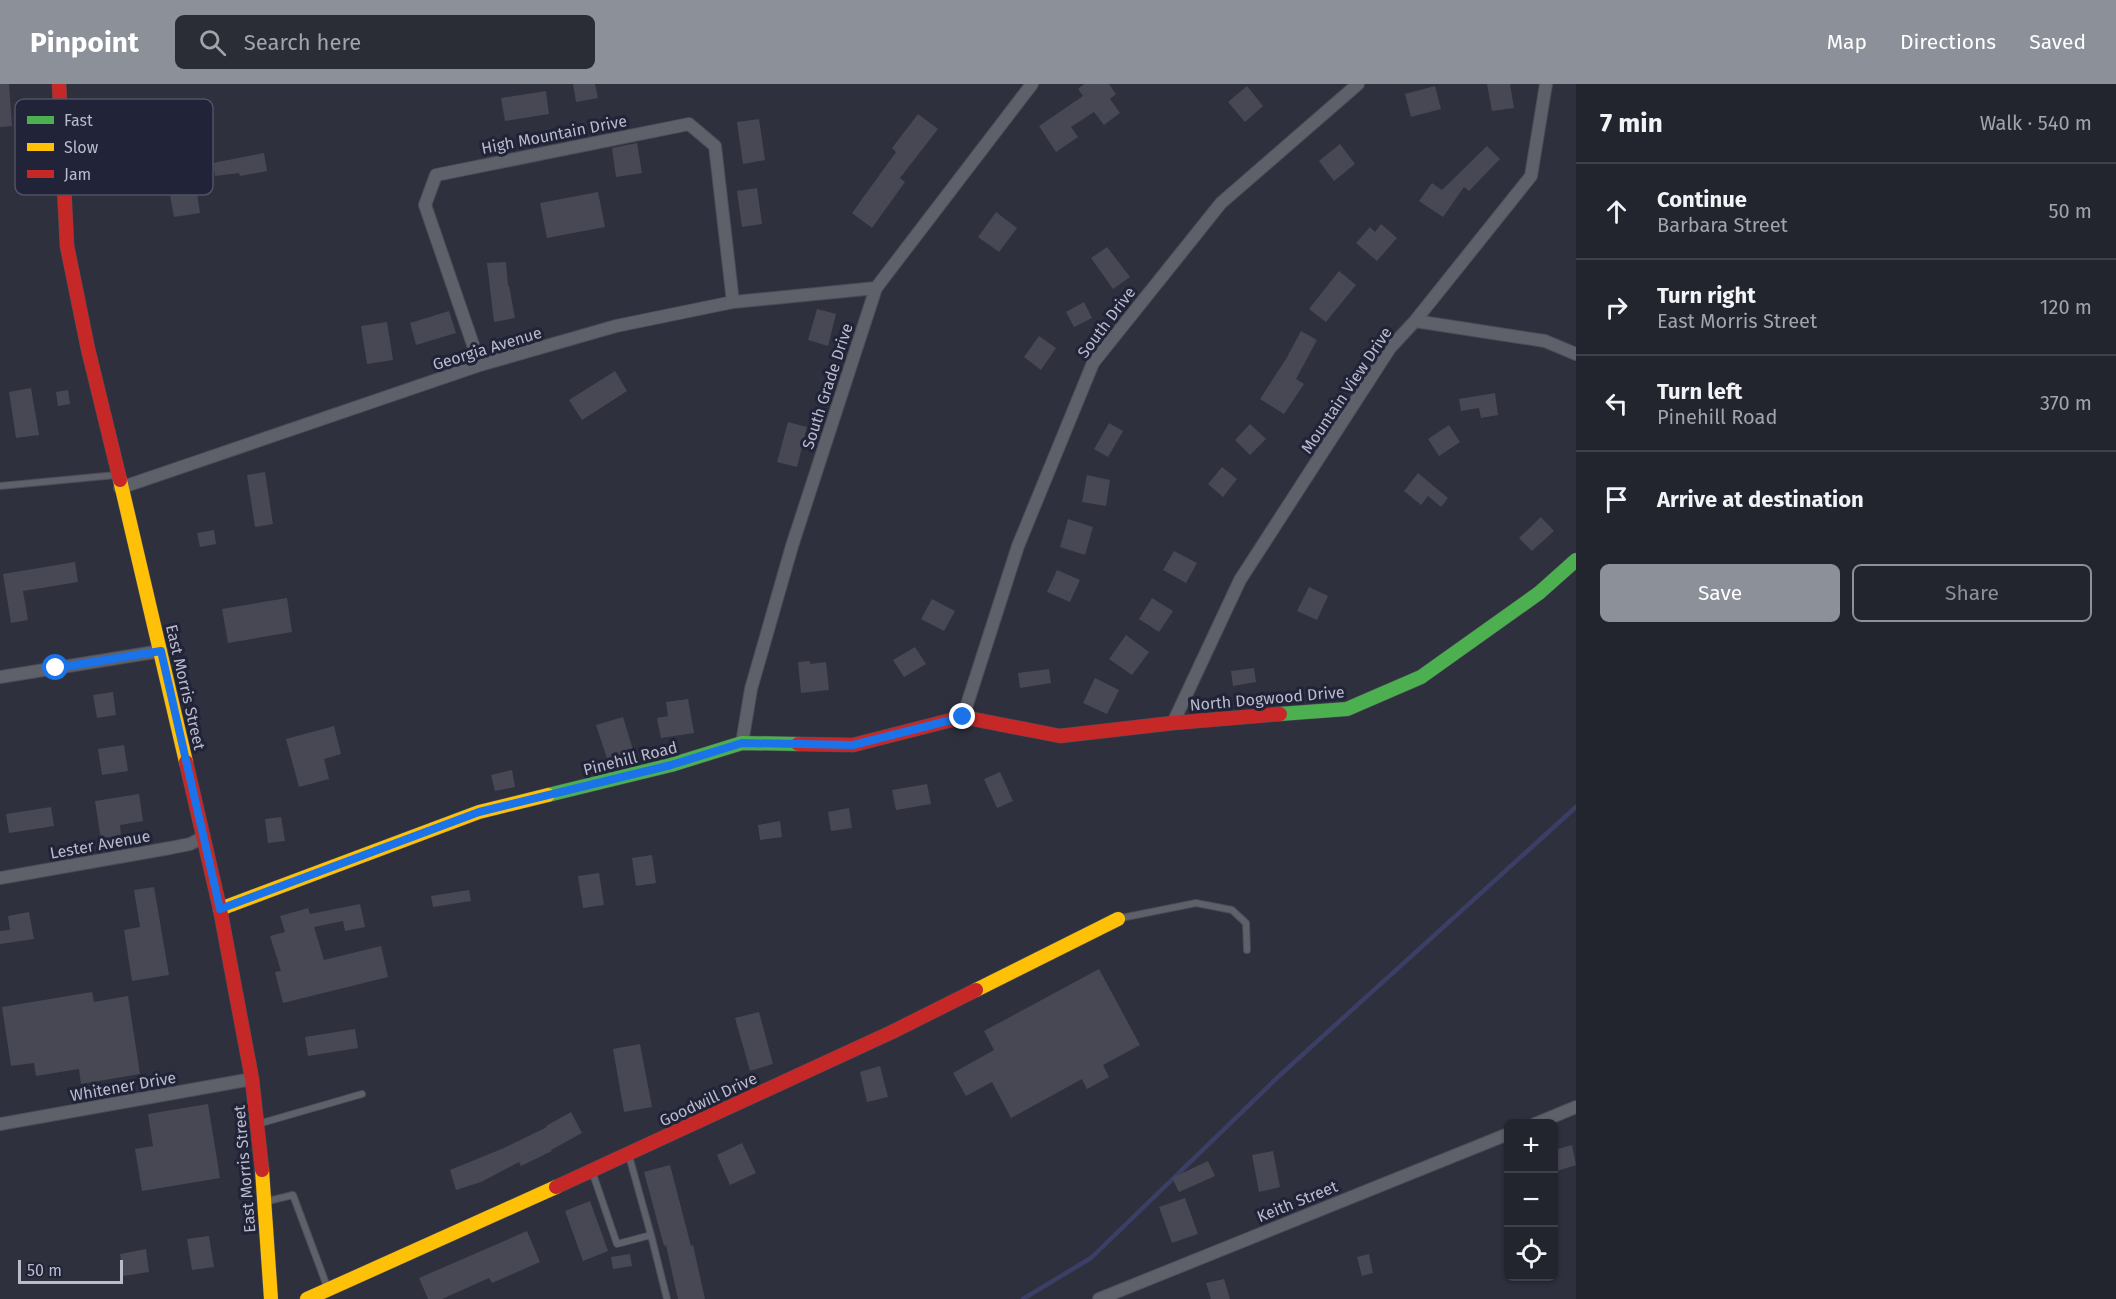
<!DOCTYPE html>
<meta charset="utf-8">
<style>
:root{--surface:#22242e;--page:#2a2c36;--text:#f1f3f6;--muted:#a2a4aa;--line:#3f414a;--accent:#8c9099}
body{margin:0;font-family:"Fira Sans",sans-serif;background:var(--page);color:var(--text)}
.controls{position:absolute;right:18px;bottom:18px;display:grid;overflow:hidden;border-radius:9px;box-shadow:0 2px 4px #0004}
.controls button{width:54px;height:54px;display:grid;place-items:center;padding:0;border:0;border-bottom:2px solid var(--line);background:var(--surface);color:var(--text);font:30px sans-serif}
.scale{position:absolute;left:18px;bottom:15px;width:105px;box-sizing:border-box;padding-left:6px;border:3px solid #babbcc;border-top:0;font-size:16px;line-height:21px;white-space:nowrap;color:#babbcc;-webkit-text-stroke:4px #212338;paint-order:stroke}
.stop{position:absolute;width:18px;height:18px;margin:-14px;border:4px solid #1a73e8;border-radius:50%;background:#fff}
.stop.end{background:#1a73e8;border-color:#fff;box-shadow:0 2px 6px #0008}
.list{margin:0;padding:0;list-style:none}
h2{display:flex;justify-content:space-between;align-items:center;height:78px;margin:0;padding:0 24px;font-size:26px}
h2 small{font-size:20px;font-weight:400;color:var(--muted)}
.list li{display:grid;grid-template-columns:39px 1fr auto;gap:18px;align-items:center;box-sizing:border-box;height:96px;padding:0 24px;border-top:2px solid var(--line)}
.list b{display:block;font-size:22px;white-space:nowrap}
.list p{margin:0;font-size:20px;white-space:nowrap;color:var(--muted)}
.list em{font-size:20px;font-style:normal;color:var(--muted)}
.actions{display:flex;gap:12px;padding:18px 24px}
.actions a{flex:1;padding:14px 0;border:2px solid var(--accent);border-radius:9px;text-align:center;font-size:21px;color:var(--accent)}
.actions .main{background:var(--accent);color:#fff}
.icon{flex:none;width:33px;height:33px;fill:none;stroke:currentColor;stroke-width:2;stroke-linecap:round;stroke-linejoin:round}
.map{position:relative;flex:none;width:1576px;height:1215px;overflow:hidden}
header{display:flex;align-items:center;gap:36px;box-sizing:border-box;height:84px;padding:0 30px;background:var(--accent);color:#fff}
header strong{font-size:28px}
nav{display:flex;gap:33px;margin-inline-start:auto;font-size:21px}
.search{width:420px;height:54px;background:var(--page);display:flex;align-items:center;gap:15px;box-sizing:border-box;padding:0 21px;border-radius:9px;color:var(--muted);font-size:22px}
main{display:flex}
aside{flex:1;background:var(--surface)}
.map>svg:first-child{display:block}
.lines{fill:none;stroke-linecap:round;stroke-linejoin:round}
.stream{stroke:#3c3f65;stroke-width:4.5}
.building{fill:#474854}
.lane-casing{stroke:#4b4c56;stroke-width:8}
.street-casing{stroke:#4b4c56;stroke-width:14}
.fast-casing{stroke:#4b4c56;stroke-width:15}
.slow-casing{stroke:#4b4c56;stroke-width:15}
.jam-casing{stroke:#4b4c56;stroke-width:15}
.lane{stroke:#5e606a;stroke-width:6}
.street{stroke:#5e606a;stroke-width:12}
.fast{stroke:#4caf50;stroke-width:14}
.slow{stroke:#ffc107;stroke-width:14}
.jam{stroke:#c62828;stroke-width:14}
.route{stroke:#1a73e8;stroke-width:8}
.labels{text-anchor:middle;stroke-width:6;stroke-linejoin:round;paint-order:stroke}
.street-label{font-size:16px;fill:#babbcc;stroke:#212338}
.key{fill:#212338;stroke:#4f5164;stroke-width:1.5}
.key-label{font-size:16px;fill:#babbcc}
</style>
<header>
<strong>Pinpoint</strong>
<div class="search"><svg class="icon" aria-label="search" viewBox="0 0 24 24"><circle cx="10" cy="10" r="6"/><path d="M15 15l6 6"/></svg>Search here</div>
<nav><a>Map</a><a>Directions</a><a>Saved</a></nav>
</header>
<main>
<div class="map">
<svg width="1576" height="1215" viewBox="0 0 1576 1215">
<rect width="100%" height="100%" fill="#2e303d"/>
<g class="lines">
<path class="stream" d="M1023 1215 1091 1174 1279 992 1576 723"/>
</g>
<path class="building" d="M0 0H9L12 42 0 43Z
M573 0H595L598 14 576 18Z
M1084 0H1109L1116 10 1110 15 1120 29 1104 41 1094 28 1071 43 1078 53 1056 68 1039 42 1083 12 1078 5Z
M1487 0H1510L1514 24 1492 27Z
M1247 2 1263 22 1245 38 1228 18Z
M1435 2 1441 25 1411 33 1405 10Z
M546 7 549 30 505 37 501 14Z
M918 30 938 45 900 94 905 98 872 144 852 129 896 68 892 64Z
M759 35 765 76 743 80 737 38Z
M637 59 642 89 616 93 612 64Z
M1340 60 1355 80 1334 97 1319 77Z
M1487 62 1500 75 1469 107 1464 103 1443 133 1419 117 1432 99 1442 106Z
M264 69 267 87 240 92 239 89 215 92 213 79Z
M196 102 200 129 174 133 169 106Z
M757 104 762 140 742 143 737 107Z
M598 108 605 143 547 154 540 119Z
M996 128 1017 144 999 168 978 153Z
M1381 140 1397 154 1377 177 1356 159 1370 143 1375 148Z
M1107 163 1130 193 1113 205 1091 174Z
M506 178 508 202H509L515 234 494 238 487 179Z
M1339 187 1356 201 1326 238 1309 225Z
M1084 218 1092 234 1074 243 1066 228Z
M817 225 836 230 828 262 808 256Z
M449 227 456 249 416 261 410 239Z
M387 238 393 276 367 280 361 242Z
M1301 247 1317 256 1296 295 1304 300 1284 330 1260 315 1286 275Z
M1039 252 1056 264 1041 286 1024 273Z
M615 287 627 307 582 336 569 316Z
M31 304 39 351 16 354 9 308Z
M68 306 70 320 58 322 56 308Z
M1495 309 1498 331 1481 334 1479 324 1461 327 1459 315Z
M788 338 807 343 797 383 777 378Z
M1109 339 1123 347 1108 373 1094 365Z
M1250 340 1266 355 1250 371 1235 356Z
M1449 341 1460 358 1439 372 1428 355Z
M1222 383 1237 395 1223 413 1208 400Z
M265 388 273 440 255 443 247 391Z
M1418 389 1448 414 1441 423 1428 412 1421 421 1404 407Z
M1087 391 1110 396 1106 422 1082 418Z
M1541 433 1554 447 1532 467 1519 454Z
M1068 435 1093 443 1085 471 1060 463Z
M214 446 216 460 200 463 197 449Z
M1174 467 1197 479 1186 499 1163 486Z
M75 478 78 498 23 507 28 536 11 539 3 490Z
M1057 486 1080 496 1070 518 1047 508Z
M1309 503 1328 512 1317 536 1297 527Z
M287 514 292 548 228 559 222 525Z
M1152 514 1173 527 1159 548 1139 535Z
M932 515 955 527 944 547 921 535Z
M1126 551 1149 568 1132 591 1109 575Z
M915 563 926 580 904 593 893 576Z
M810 577V580L826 578 829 606 801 609 798 578Z
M1254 584 1256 598 1233 602 1231 587Z
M1049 585 1051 599 1020 604 1018 589Z
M1095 594 1119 606 1107 630 1083 619Z
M113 608 116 631 97 634 93 611Z
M688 615 694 649 661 654 657 634 668 632 666 618Z
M623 633 634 669 608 677 596 641Z
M334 642 341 670 324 675 329 695 299 703 286 655Z
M124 661 128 687 102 691 98 665Z
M512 686 515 703 495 707 491 691Z
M1000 688 1013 717 997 724 984 695Z
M927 700 931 720 896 726 892 706Z
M139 710 143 737 120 741 121 753 101 756 95 717Z
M51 723 54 742 9 749 6 730Z
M849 724 852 744 831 747 828 728Z
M281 733 285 757 268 759 265 735Z
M780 737 782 753 760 756 758 741Z
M652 771 656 799 636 802 632 774Z
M599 789 604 821 583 824 578 792Z
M154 803 169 891 132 897 124 846 140 843 134 806Z
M469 806 471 817 433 823 431 812Z
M360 820 365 843 345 847 343 837 314 843 324 876 381 862 388 893 283 919 275 888 281 887 270 852 285 848 280 832 308 824 310 830Z
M29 828 34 855 0 860V847L10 846 8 832Z
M1099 885 1140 961 1103 981 1109 993 1087 1005 1082 995 1011 1034 992 998 966 1012 953 989 994 966 984 947Z
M92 908 94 918 128 912 140 990 81 1000 79 985 36 992 34 979 11 982 2 923Z
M759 928 773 980 750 987 735 934Z
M355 945 358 964 308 972 305 953Z
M640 960 652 1023 624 1028 613 965Z
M880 982 888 1013 867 1018 860 988Z
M208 1020 220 1094 142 1107 135 1065 153 1062 148 1030Z
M571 1028 582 1049 551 1066 552 1067 521 1082 519 1078 481 1098 456 1106 450 1086 504 1064 547 1043 546 1042Z
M742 1059 756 1089 730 1101 717 1071Z
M1572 1061 1576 1081 1554 1088V1066Z
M1273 1067 1280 1103 1259 1108 1252 1071Z
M1208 1077 1215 1092 1179 1108 1172 1094Z
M670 1081 691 1162 693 1161 705 1215H678L666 1161 664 1162 644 1088Z
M1185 1114 1198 1150 1172 1159 1159 1123Z
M590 1117 608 1167 583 1177 565 1127Z
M527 1147 540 1178 492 1199 489 1194 442 1215H428L419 1194Z
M209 1152 214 1183 192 1186 187 1155Z
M146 1165 149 1188 123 1192 120 1170Z
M630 1170 632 1182 613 1185 611 1173Z
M1369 1170 1373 1189 1362 1192 1357 1173Z
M1224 1195 1230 1215H1211L1206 1199Z"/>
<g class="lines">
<defs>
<path id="lane" d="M0 402 116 391
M1121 834 1196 819 1232 826 1246 839 1247 866
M258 1040 362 1010
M593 1090 617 1160 651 1151 629 1072
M268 1117 293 1111 328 1205
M651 1151 667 1215"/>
<path id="street" d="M1415 237 1545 257 1576 270
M480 281 425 121 436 91 689 40 715 62 733 218
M120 404 480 281 616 242 733 218 876 204
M0 593 161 567
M963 633 1018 462 1093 279 1221 119 1358 0
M1173 639 1240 496 1390 264 1415 237 1531 92 1546 0
M742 659 751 605 792 462 876 204 1032 0
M0 794 170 764 190 760 204 753
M0 1040 252 995
M1535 1040 1576 1023
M1099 1215 1508 1050"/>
<path id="fast" d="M1280 630 1347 625 1421 593 1539 509 1576 476
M548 711 671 681 742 659 798 660"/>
<path id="slow" d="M120 396 186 678
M220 825 479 728 548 711
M976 906 1118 835
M262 1086 271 1215
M307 1215 556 1103"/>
<path id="jam" d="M59 0 67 162 88 265 120 396
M798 660 853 661 963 633 1060 652 1173 639 1280 630
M186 678 220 825 252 995 262 1086
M556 1103 892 948 976 906"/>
</defs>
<use href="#lane" class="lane-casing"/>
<use href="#street" class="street-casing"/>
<use href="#fast" class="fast-casing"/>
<use href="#slow" class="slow-casing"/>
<use href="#jam" class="jam-casing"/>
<use href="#lane" class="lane"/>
<use href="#street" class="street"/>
<use href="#fast" class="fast"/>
<use href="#slow" class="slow"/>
<use href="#jam" class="jam"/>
</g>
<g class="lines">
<path class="route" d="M56 584 161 567 220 825 479 728 671 681 742 659 853 661 963 633"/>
</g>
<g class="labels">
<g class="street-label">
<text transform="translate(554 50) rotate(-11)" y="6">High Mountain Drive</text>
<text transform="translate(1106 238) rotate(-53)" y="6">South Drive</text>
<text transform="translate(487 264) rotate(-17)" y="6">Georgia Avenue</text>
<text transform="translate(827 302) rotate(-72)" y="6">South Grade Drive</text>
<text transform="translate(1346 306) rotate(-56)" y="6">Mountain View Drive</text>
<text transform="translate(186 603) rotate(77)" y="6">East Morris Street</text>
<text transform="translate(1267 614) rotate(-5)" y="6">North Dogwood Drive</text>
<text transform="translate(630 674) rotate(-14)" y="6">Pinehill Road</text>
<text transform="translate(100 760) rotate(-10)" y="6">Lester Avenue</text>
<text transform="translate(123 1002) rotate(-10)" y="6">Whitener Drive</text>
<text transform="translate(708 1015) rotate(-25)" y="6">Goodwill Drive</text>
<text transform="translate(244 1085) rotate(-95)" y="6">East Morris Street</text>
<text transform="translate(1297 1117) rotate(-22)" y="6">Keith Street</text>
</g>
</g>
<rect x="15" y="15" width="198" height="96" rx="9" class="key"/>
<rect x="27" y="32" width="27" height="8" fill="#4caf50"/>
<rect x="27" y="59" width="27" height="8" fill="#ffc107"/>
<rect x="27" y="86" width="27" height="8" fill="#c62828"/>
<g class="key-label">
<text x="64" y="42">Fast</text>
<text x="64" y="69">Slow</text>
<text x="64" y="96">Jam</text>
</g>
</svg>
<div class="controls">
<button>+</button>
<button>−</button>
<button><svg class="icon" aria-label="locate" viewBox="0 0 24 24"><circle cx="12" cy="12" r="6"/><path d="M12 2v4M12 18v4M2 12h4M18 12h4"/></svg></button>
</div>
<div class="scale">50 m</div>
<div class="stop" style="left:56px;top:584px"></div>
<div class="stop end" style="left:963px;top:633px"></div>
</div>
<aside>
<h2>7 min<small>Walk · 540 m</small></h2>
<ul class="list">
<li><svg class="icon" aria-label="ahead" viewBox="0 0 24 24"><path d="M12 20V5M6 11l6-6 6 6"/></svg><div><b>Continue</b><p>Barbara Street</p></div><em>50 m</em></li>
<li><svg class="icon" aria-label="right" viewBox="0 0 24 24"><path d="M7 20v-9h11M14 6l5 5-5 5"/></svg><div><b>Turn right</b><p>East Morris Street</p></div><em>120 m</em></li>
<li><svg class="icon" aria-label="left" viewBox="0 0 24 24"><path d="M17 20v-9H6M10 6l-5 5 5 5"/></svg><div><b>Turn left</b><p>Pinehill Road</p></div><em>370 m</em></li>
<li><svg class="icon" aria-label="arrive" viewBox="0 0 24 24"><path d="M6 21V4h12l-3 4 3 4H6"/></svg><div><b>Arrive at destination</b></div></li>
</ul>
<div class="actions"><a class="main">Save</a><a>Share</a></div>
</aside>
</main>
